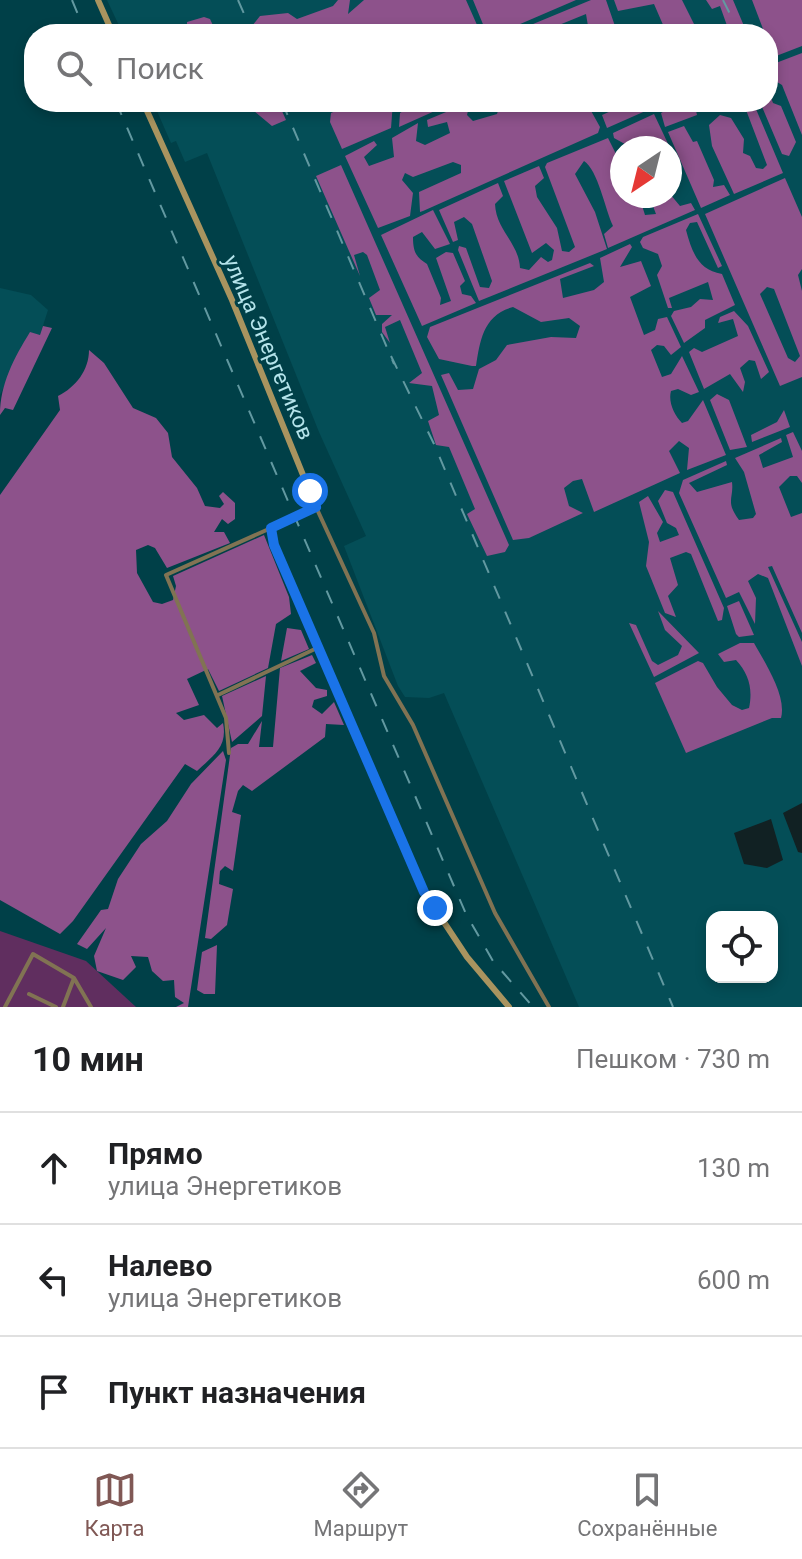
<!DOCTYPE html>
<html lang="ru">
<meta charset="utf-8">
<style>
:root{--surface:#fff;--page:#f6f6f6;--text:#202124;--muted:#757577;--line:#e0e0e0;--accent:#805855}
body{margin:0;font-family:Roboto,sans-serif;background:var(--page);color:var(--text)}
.controls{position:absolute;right:24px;bottom:24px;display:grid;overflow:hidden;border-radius:16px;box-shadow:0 4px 12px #0003}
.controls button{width:72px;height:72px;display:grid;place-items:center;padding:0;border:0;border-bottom:2px solid var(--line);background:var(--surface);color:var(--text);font:40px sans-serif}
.compass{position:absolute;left:610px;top:136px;width:72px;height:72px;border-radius:50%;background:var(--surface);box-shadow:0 4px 12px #0003;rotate:215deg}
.stop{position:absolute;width:24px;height:24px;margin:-18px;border:6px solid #1a73e8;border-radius:50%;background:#fff}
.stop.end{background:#1a73e8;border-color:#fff;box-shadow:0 2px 8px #0008}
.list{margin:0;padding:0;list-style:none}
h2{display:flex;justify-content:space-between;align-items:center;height:104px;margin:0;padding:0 32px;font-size:34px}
h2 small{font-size:26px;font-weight:400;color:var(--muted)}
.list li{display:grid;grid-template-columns:52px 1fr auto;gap:24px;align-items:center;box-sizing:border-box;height:112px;padding:0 32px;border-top:2px solid var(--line)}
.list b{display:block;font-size:30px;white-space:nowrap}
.list p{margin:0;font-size:26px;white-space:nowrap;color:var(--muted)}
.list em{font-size:26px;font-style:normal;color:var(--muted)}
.icon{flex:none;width:44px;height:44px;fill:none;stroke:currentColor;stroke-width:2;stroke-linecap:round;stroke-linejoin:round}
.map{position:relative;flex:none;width:802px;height:1007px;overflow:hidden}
.search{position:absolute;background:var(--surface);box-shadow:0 4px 12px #0003;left:24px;right:24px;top:24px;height:88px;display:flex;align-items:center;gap:20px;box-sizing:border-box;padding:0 28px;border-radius:32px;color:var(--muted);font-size:30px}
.sheet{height:440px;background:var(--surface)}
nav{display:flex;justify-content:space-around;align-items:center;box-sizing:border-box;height:112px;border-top:2px solid var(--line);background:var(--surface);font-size:22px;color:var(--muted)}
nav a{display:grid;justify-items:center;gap:4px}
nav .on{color:var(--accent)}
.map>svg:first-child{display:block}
.built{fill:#044e57;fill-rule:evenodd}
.green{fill:#602e5f}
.forest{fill:#8d528b;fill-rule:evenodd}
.water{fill:#112123}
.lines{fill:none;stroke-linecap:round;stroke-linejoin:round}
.street{stroke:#817353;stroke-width:4}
.secondary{stroke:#a9945f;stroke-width:6}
.rail{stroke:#6299a1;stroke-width:2;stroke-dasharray:14 14;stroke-linecap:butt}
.route{stroke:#1a73e8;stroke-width:10}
.labels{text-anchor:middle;stroke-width:6;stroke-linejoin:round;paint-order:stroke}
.street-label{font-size:22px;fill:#b5e4eb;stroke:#004048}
</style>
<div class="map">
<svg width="802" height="1007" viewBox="0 0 802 1007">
<rect width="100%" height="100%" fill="#004048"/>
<path class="built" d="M107 0H802V1007H579L444 693 429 698 405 697 398 686 344 546 366 536 319 432 207 153 185 162 176 141 171 143 153 102H768V34H123ZM622 148H670V196H622ZM712 917H772V977H712Z
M0 288 31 295 48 310 40 335 30 333 0 395Z"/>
<path class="green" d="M0 931 86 961 136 1007H0Z"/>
<path class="forest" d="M338 0H350L348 14 364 0H466L481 34H255L252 26 260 16 288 13 297 19 333 6Z
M473 0H576L497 34H487Z
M591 0H606L616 29 605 34H571L588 26 586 14 559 25V34H509Z
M614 0H682L694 24 695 34H667L654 4 618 11Z
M706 0H733L744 26 730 34 720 6 712 9Z
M752 0H802V46L771 58 768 34H765Z
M204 17 210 19 217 34H187V22Z
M802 53V135L782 85 777 82 768 90V66Z
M768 90 773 103 781 106 796 142 789 156 782 154 760 102H768Z
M243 102H278L286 120 272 126Z
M356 102H393L391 128 342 149 330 122 331 113Z
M418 102H455L399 127 400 113Z
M470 102 467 115 473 121 497 114 501 102H592L590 109 600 127 598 133 423 211 420 212 419 192 461 173V165L453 162 413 177 405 173 402 180 413 193 410 216 378 228 345 156 374 141 377 145 364 157 369 166 394 157 392 138 418 123 416 141 425 145 450 133 447 122 428 127 427 120Z
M631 102H649L650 109 607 128 602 115Z
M682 102H694L697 115 665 127 661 113Z
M743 102H753L783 173 734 194 712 146 709 125 720 115 731 118 744 139 743 153 750 156 756 168 763 169 767 165Z
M654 114 670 148H632L614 138 613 133Z
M684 126 693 142 697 141 714 180 713 187 724 185 730 195 701 208 668 132Z
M608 138 622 166V196H639L645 215 656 214 649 196 670 194 680 206 691 203 695 210 608 248 604 234 613 226C605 209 598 170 584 161L575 174 595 212 607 249 479 301 458 250 459 246 466 248 480 287 489 288 492 281 472 224 464 217 454 222 458 240 453 242 439 210 498 183 503 196 495 204C496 230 519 243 520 268L529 270 541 257 548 262 552 260 554 250 546 243 532 253 504 181 539 166 544 178 535 186 537 197 557 228 562 251 569 252 575 247 545 167 547 163Z
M341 165 509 545 505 552 487 556 467 514 475 509 449 447 436 445 428 421 439 415 432 386 409 383 422 373 400 320 385 327 390 343 382 332V324L392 315H376L369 298 380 290 367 255 363 252 354 255 360 276 316 176Z
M785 178 802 217V269L798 275 802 291V377L780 386 705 214ZM767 287 774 289 800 356 795 362 788 358 760 294Z
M433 210 450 244 435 249 422 232 413 237C413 252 416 257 427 264L441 298 440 305 451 301 436 258 446 252 453 253 465 281 460 286 462 294 471 296 476 303 422 326 381 235Z
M698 214 722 266 718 268 697 222 690 223 686 230C692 252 698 270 722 274L735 305 705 320V328L684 343 671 316 674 311 691 307 700 299 713 300 708 282 669 298 672 308H668L657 275 662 266 658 254 643 248 640 242 643 237Z
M630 244 632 247 620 267 641 261 651 286 630 297 644 335 655 330 658 319 667 317 681 347 671 355 664 346 657 345 651 350 662 377 671 374 682 356 699 392 691 395 678 389 671 391C668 402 674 415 682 423L688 421 703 400 726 455 687 470 689 448 679 441 669 451 680 473 594 512 582 479 573 481 564 488 569 506 583 513 529 538 513 540 441 375 449 373 458 390 473 389 479 369 496 360 507 345 551 337 576 338 580 326 569 318 541 322 513 307C483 315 480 341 476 366H472L439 359 427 337 430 327 590 263 594 266 560 279 563 298 594 290 604 282 600 258Z
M734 311 748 326 769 372 761 379 755 361 749 360 740 368 745 382 743 392 730 374 704 389 689 352 694 348 702 352 738 336 733 319 718 323 720 317Z
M43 326 52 328 13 410 5 408 0 415C0 384 14 358 30 332L40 335Z
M89 350 104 363 133 408 156 418 168 433 172 457 197 488 205 506 220 508 224 504 219 496 223 492 235 503V519L228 524 222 519 214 532H224L230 543 167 568 155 548 148 545 136 550 137 573 153 602 162 604 173 600 176 586 173 576 264 535 289 597 291 614 276 624 268 668 219 691 208 669 187 679 199 705 176 713 184 720 204 715 217 728 223 723C228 747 213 756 197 771L185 764 73 921 60 934 0 900V495L60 410 58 396C76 387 89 370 89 350Z
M717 394 729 400 747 447 730 450 710 400Z
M784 410 790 427 752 442 751 435 777 422Z
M793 432 802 451V483L797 476H790L779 487 791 517 802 513V633L772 566 768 567 802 642V666L768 578 758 574 748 581 756 598 755 624 739 592 726 598 679 493 683 480 726 461 727 465 689 483 697 492 732 482C734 499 725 501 739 520L753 518 756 514 744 472 735 458 781 438 782 442 759 455 763 468 793 457 786 435Z
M665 490 673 492 724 608 722 620 718 621 691 554 686 552 670 558 678 585 668 596 676 617 665 613 646 566 649 542 639 502 648 496 663 522 657 533 660 542 679 535 676 528 667 523 658 501Z
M739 601 754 635 739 637 736 634 727 606Z
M658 611 699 653 654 677 629 623 636 625 652 661 658 665 678 655 682 646 665 630Z
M287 628 301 630 309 649 281 661Z
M740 643H754C765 663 787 696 781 718H772L686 753 655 683 698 661 703 663 717 687 732 705 742 710 749 708C753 689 749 674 736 660L724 662 718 654Z
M312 655 316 663 300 671 316 688 327 690V696L314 700 312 707 322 714 334 702 344 725 326 724 325 737 252 791 243 785 238 791 232 812 241 815 233 871 225 866 220 871 219 884 233 889 227 925 211 939 205 938 231 748 238 744H248L262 721 259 747H273L280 668Z
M266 676 262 716 232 742 222 696Z
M223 751 226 760 188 1007H176L184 1003 175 997 174 980 163 981 152 971 148 957 131 956 136 967 123 980 97 971 94 956 106 928 87 949 77 944 101 910 108 909 118 879 141 844 167 821 191 784Z
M217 945 215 994H204L197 990 202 952Z"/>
<path class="water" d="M802 803V853L798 852 783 813Z
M771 819 783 860 767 868 744 864 734 833Z"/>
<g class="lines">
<path class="street" d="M316 507 374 633 384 676 413 725 495 913 549 1007
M218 695 317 648
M229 753 226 718 166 575 271 528
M29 994 56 1007
M5 1007 33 954 74 978
M63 1007 74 978 91 1007"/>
<path class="secondary" d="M98 0 113 34
M143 102 232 300 316 507 271 528 278 555 424 892 467 957 509 1007"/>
<path class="rail" d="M72 0 86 34
M238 0 253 34
M723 0 740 34
M116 102 466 914 493 961 533 1007
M282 102 394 364
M391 356 434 444 673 1007"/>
</g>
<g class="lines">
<path class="route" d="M310 491 316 507 271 528 274 545 424 892 435 908"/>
</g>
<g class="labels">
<g class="street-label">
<text transform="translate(269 347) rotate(67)" y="8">улица Энергетиков</text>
</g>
</g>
</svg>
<div class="controls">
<button><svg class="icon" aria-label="locate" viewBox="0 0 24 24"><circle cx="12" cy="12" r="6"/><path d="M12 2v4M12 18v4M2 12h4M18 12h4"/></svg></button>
</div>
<svg class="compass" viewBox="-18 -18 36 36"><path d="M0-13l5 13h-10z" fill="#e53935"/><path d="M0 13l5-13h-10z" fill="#757577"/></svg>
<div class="stop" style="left:310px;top:491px"></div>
<div class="stop end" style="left:435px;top:908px"></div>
<div class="search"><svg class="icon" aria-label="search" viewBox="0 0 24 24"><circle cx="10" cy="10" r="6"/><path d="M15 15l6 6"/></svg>Поиск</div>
</div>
<section class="sheet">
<h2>10 мин<small>Пешком · 730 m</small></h2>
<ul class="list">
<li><svg class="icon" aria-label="ahead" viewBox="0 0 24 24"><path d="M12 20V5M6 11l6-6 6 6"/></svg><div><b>Прямо</b><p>улица Энергетиков</p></div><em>130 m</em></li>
<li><svg class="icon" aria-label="left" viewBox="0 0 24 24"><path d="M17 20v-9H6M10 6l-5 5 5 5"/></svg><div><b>Налево</b><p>улица Энергетиков</p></div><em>600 m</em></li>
<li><svg class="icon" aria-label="arrive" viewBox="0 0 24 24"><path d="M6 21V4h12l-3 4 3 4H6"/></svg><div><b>Пункт назначения</b></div></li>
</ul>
</section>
<nav>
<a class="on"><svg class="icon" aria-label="map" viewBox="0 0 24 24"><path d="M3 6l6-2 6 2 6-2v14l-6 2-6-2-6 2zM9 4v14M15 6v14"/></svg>Карта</a>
<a><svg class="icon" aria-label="directions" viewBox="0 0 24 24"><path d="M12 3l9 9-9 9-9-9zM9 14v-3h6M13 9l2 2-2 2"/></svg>Маршрут</a>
<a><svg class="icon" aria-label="saved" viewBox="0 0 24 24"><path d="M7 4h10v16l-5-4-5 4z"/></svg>Сохранённые</a>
</nav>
